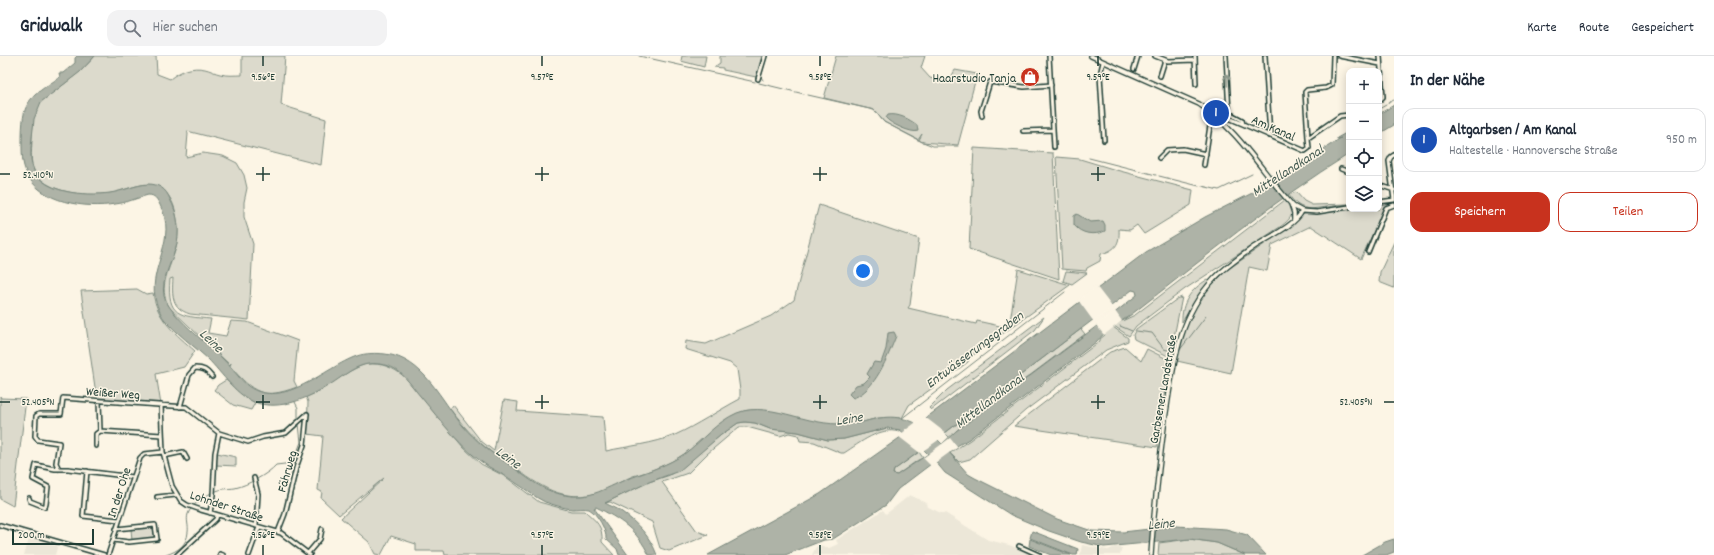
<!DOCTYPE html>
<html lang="de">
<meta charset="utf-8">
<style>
:root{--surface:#fff;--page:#f2f2f3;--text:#1f2937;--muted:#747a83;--line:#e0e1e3;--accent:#c8321e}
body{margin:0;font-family:Dekko,sans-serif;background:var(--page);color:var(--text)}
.controls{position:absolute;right:12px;top:12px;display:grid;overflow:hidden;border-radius:8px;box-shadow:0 2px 10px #0003}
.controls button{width:36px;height:36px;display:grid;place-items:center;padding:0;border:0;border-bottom:1px solid var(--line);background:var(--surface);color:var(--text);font:20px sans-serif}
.scale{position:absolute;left:12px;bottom:10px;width:82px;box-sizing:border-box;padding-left:4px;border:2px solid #1f3d34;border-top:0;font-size:11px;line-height:14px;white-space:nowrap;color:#1f3d34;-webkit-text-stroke:3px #fcf5e5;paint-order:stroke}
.you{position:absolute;left:863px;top:215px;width:14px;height:14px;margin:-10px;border:3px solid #fff;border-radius:50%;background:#1a73e8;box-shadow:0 0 0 6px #1a73e833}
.badge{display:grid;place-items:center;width:26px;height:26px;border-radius:50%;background:var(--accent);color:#fff;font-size:13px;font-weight:700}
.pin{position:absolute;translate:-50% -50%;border:2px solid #fff;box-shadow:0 1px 4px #0006}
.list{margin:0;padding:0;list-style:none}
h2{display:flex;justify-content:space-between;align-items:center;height:52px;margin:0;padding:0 16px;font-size:17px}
h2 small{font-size:13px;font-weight:400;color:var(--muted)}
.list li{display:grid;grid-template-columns:26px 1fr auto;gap:12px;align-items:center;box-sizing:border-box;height:64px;margin:0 8px 8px;padding:0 8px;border:1px solid var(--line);border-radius:12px}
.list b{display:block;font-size:15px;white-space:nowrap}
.list p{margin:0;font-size:13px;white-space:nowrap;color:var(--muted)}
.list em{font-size:13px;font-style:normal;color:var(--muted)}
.actions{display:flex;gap:8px;padding:12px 16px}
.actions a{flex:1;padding:9px 0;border:1px solid var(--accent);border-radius:12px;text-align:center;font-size:14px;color:var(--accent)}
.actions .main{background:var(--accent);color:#fff}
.icon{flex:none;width:22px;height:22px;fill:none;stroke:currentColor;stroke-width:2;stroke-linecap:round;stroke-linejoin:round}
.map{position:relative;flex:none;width:1394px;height:499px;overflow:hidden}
header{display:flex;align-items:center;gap:24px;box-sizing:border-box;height:56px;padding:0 20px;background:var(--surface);border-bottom:1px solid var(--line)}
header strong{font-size:19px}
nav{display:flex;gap:22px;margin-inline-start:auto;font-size:14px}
.search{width:280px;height:36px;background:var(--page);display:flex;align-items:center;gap:10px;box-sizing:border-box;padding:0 14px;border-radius:12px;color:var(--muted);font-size:15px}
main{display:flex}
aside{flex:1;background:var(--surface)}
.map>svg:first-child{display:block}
.built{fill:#ece7d8}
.green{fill:#dcdacc;stroke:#7e8c80}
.water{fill:#aeb3a7;stroke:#758479;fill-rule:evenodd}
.pier{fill:#fcf5e5}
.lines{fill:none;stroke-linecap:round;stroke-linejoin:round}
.stream{stroke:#758479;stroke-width:1}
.minor-casing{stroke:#1f3d34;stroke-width:6}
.major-casing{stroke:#1f3d34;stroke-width:6}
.minor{stroke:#fcf5e5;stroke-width:3}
.major{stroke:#fcf5e5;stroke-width:3.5}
.oneway{stroke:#8e998c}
.ticks{fill:none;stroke:#1f3d34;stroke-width:1.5}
.labels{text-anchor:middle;stroke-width:3;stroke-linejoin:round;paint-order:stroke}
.poi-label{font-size:13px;fill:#1f3d34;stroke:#fcf5e5;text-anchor:end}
.street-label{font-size:13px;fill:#1f3d34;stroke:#fcf5e5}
.water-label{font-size:14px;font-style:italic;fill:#435a51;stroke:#fcf5e5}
.ticks-label{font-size:10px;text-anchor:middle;fill:#1f3d34;stroke:#fcf5e5;stroke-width:3;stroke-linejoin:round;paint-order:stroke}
</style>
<header>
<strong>Gridwalk</strong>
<div class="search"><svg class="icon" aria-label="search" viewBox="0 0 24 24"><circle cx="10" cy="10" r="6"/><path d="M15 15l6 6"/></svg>Hier suchen</div>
<nav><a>Karte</a><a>Route</a><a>Gespeichert</a></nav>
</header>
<main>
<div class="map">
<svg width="1394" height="499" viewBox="0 0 1394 499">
<rect width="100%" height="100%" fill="#fcf5e5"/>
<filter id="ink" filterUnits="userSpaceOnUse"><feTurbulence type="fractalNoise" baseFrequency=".025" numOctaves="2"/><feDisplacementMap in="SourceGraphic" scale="8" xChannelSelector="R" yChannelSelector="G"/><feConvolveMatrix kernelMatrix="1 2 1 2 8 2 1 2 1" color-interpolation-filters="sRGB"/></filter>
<g filter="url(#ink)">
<path class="built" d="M910 439 928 448 926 450 941 457H945L988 484 1009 489 1034 499H812L816 491 820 489 829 492 838 488 836 484 883 454 886 458Z
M30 480 58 488 55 499H24Z
M1082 489 1108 494 1115 491 1122 492 1120 499H1080Z"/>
<path class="green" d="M95 0H156L157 18 170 23C180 15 192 10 205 13 210 14 215 17 220 18 227 20 235 19 242 19V0H285L281 49 326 63 321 109 187 75 188 78 186 101 203 97 223 100 237 107 244 119 247 132 244 146V161L253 188 249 264 190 258C171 252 172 239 173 222L170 223C167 260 179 260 211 263L208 277 226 280 231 265 247 266 298 285 294 325 297 331C262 344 254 337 230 310L231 307 230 309 170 252C156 231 171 212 176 191 179 180 178 169 176 158 175 152 172 144 168 139 153 119 131 133 112 137 89 141 43 138 33 112 30 103 32 92 32 82 33 71 32 56 40 47 45 41 53 37 59 32 72 22 84 13 95 0Z
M682 0H706L704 11 681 5Z
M720 0H762L756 21 723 14V12L714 11 720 7Z
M836 0H925L921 12 930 22 948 27 955 14 977 18 958 89 922 86 919 84 922 78 918 84 884 66 874 54 824 42Z
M974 92 1053 97 1059 223 969 193Z
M1056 101 1080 103 1116 114 1193 134 1191 149 1144 178 1137 169 1130 174 1119 173C1120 189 1115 194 1101 198L1100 205 1087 212 1086 215 1062 213Z
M1296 136 1304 145 1312 149 1349 148 1311 153C1300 152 1295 148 1289 139Z
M1285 144C1296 157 1293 161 1280 171L1185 233 1136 270 1129 280 1114 270 1121 264 1122 265 1135 259Z
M1387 147 1361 203 1311 170 1272 189 1267 215 1249 211 1231 317 1177 305 1179 290 1192 256 1203 238 1227 214 1292 169 1304 158 1349 152 1379 153V148Z
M819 149 919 183 910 249 908 252 976 268 977 265 1009 272 1018 213 1070 229 969 302 968 306 909 349 902 362H878L856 368 854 366C821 377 788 354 756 354 752 354 747 354 744 355 718 363 704 385 683 399 667 409 651 415 633 420 620 425 608 435 595 438 556 446 536 426 507 407 482 391 468 376 450 353L453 349 481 385 494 395 504 344 518 346 517 355 603 361 606 395C629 390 653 388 675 379 697 369 719 354 740 343V334L737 313 730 307 685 293 686 285 706 288 771 260 794 244Z
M1394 186V232L1379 226 1380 216Z
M1066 215 1087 217 1072 228 1063 225Z
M1207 224 1209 226 1197 241 1182 266C1181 247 1191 233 1207 224Z
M137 233 146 238 153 237C157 264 176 278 195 295L184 311 156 318 161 349 97 345 81 235Z
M1182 241 1170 301 1134 283 1133 279 1136 273 1177 243Z
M1044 261 1035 274 931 354 929 352 947 334Z
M1113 271 1128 282V285L1106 294 1026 354 970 403 959 406 950 397 970 384 1100 285V283L1105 279 1104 277Z
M1081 273 1085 278 956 375 950 382 945 377Z
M1125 291 1141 305 1147 293 1169 304 1157 391 1014 370 1110 296Z
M366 308C383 307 392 311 405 321L463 391 481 408 506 421 539 446 571 455H585C597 466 603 470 602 486L614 499H445L444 495H416V488L391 480 381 499 375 498 369 486 341 462 384 422 339 459 321 442 322 436 318 434 323 380 307 378 308 346 306 341C328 333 344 315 366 308Z
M226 324 239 336 255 347 251 354 233 349 214 334 218 329Z
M0 340 1 342 26 343 13 450 0 443Z
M745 366 755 367 770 373 798 376 828 384 844 383 887 372 900 374 899 376C880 370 860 387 844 397H841L814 386 800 385 798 379 789 377 780 380 747 371H739L707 398 688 417 662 426 697 475 708 479 669 495 660 492 652 466 610 446 605 447 649 426 670 419 721 379 738 367Z
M919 396 923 402 918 404 897 419 893 418 894 414Z
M217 397 236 401V410L216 409Z
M154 471V483L132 485 131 473Z
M1189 483 1217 487 1245 499H1158L1159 487Z"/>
<path class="water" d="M77 0H95L80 16 41 46 34 63C33 77 29 95 32 109 39 138 86 140 110 137 123 135 135 129 148 128 159 128 166 133 170 143 178 158 181 177 175 194 171 208 161 224 164 240 169 259 207 287 222 302 231 310 238 322 248 330 283 355 325 311 357 300 365 297 377 297 385 298 424 302 441 345 463 370 476 385 491 397 507 407 524 419 539 433 560 438 592 446 606 430 633 421 651 414 668 409 684 398 702 385 716 366 737 357 772 343 815 376 854 366L856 368C880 361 894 357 918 368L1146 196 1205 161 1266 130 1341 82 1337 83V82L1346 77 1347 78 1349 77V98C1273 145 1203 203 1132 258 1119 267 1106 274 1096 286L969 383 948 395 968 418 975 422 1057 463 1092 475 1123 476 1176 470 1226 473 1247 479 1266 499H1245L1217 487 1190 483 1104 491 1081 486 1049 475 1011 459 945 417 935 405 898 433 886 449 833 483 824 484 785 499H708L820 438 905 378 900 374 887 372 844 383 828 384 798 376 770 373 755 367 745 366 738 367 721 379 679 415 649 426 605 447C610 450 617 452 622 456 637 467 650 480 657 499H649C637 474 620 463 596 451L594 452 628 499H619L617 493 606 483C607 475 597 457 589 453 585 452 577 453 572 453 563 452 554 449 545 446 534 441 526 433 516 427 508 421 498 416 489 411 462 394 441 365 421 341 413 332 406 320 395 313 390 310 385 309 379 308 357 305 344 321 326 331 306 343 281 354 257 347 237 341 222 317 208 303 194 290 177 278 164 263 160 257 156 248 155 241 149 210 178 183 160 149 157 143 155 139 148 139 137 142 126 147 115 148 86 153 39 147 26 116 22 107 22 97 22 86 22 45 27 43 60 21L59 17H63L75 7V2ZM1132 234 1136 235 1137 239 1117 255 956 375 942 388 937 383ZM923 393 928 398 897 419 893 418 894 414Z
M1394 49V69L1379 78V58Z
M888 59C898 57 909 63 917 69L918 75C912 78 889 67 886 62Z
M1077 158 1090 166 1103 165 1105 169V175C1094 180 1081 178 1074 169V160Z
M894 276 896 280C888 300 875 335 853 342L849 338 856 329 864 327 870 321 867 318 874 306 881 307 886 293 888 277Z
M1032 475 1078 493 1077 499H1073L1030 482Z
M1030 483 1071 499H1051L1029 490Z
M1394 483V496L1386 499H1362L1385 486Z"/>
<path class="pier" d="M1096 230 1113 252 1094 266 1078 244Z
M1115 255 1122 265 1104 279 1096 269Z
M925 361 947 378 920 397 898 380 905 375V373H907L915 367 914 365 918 366Z
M950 382 957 391 931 410 923 402Z"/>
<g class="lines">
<path class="stream" d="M639 0 755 26
M763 24 761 21 767 0
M759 27 804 38
M808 39 874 54 884 66 917 83
M1388 47 1394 44
M1379 53 1386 49
M918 84 933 90H958
M1089 102 1156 119
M1159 120 1199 130
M1202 130 1219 134 1252 118
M1120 270 1132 275
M1136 275 1152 277 1164 293 1171 295
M1179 295 1206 260
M295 346 298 352V363
M901 363 1065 236
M214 436C222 432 228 433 235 432 248 429 268 418 276 409L293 407 301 386 299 368
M166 499C178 495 187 489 188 476 189 470 186 464 188 458 191 449 204 441 211 437"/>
<defs>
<path id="minor" d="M1049 0 1054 91
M1155 0 1168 5 1195 4
M1195 0 1196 28
M1226 0 1229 57 1242 64 1243 68
M1265 0 1270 80
M1339 0 1380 8
M1103 6 1100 19 1104 84
M1134 13 1138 0
M1160 20 1165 4
M758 23 765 0
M1379 45 1383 41 1380 0
M982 60 981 55 990 26 1024 31 1051 29
M1220 63 1229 62 1305 95 1309 92 1308 82 1340 60 1349 59
M1023 75 1053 74
M1308 82 1305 36 1307 34 1326 32 1332 29 1333 0
M1159 102 1167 94 1183 93 1206 98
M1204 109 1212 57
M1341 113 1349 116
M1379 129 1394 134
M1394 144 1389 105 1391 101 1394 99
M1379 146 1394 144
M1302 155 1317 156 1349 151
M1368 196 1386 152 1394 149
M99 345 100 375 162 379
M161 349 163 396 172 430 181 445 187 449 201 454 281 477 310 499
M180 351 189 319 195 312C203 312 207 314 212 321
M96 390V378L100 375
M164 400 183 396 187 403
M59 413 56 407 59 387 38 384 35 380 36 360 39 358H61L63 342 186 351 219 377 248 386 263 381 286 377 307 358
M87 415 83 460 119 464
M254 422 258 438 256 470
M157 441 176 439
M29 442 30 445 45 451 46 448 48 431 33 423 36 409 55 413H68L133 421
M210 457 213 439 215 397 219 377
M0 469 104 499
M278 476 285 458 296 412 304 389 307 358
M113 484 129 486 157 483 155 469 116 473
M1019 490 1039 499
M308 497 320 483 322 473
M220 498 223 499
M108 499 140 402 144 398 163 396
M177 499 216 463 217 459
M249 499 259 471"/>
<path id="major" d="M1091 0 1199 48C1238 73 1262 116 1293 150L1302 155C1295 170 1267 182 1254 191 1240 201 1225 211 1214 223 1177 262 1173 313 1165 363 1159 409 1154 453 1151 499
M1291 148 1294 157V164"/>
</defs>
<use href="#minor" class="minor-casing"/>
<use href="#major" class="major-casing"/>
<use href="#minor" class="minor"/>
<use href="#major" class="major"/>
</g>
<defs><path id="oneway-shaft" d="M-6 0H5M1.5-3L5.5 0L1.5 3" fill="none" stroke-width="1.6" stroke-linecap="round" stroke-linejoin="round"/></defs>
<use class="oneway" href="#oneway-shaft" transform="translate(1227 24) rotate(-93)"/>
</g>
<path class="ticks" d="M263 0V10M542 0V10M820 0V10M1098 0V10M263 111V125M542 111V125M820 111V125M1098 111V125M0 118H10M256 118H270M535 118H549M813 118H827M1091 118H1105M263 339V353M542 339V353M820 339V353M1098 339V353M0 346H10M256 346H270M535 346H549M813 346H827M1091 346H1105M1384 346H1394M263 489V499M542 489V499M820 489V499M1098 489V499"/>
<defs>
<symbol id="shop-disc" viewBox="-11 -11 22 22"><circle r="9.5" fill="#c8321e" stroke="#fcf5e5"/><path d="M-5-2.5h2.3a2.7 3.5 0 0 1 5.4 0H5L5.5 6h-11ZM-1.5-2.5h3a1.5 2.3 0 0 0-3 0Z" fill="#fff"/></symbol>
</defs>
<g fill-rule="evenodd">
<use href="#shop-disc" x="1019" y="10" width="22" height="22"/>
</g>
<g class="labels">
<g class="poi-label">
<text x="1016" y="26">Haarstudio Tanja</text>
</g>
<g class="street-label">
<text transform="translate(1274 71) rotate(24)" y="5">Am Kanal</text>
<text transform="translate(1162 333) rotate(-80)" y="5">Garbsener Landstraße</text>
<text transform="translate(113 336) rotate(4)" y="5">Weißer Weg</text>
<text transform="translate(286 415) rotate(-74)" y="5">Fährweg</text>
<text transform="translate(118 436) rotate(-72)" y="5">In der Ohe</text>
<text transform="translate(227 449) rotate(18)" y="5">Lohnder Straße</text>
</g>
<g class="water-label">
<text transform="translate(1287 114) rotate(-33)" y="5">Mittellandkanal</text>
<text transform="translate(212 284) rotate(44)" y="5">Leine</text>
<text transform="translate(974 293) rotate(-37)" y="5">Entwässerungsgraben</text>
<text transform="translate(989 344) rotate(-37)" y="5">Mittellandkanal</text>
<text transform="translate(849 362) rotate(-9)" y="5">Leine</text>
<text transform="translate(509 401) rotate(36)" y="5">Leine</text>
<text transform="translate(1161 467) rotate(-5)" y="5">Leine</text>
</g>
</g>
<g class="ticks-label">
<text x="263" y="24">9.56°E</text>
<text x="542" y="24">9.57°E</text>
<text x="820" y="24">9.58°E</text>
<text x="1098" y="24">9.59°E</text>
<text x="38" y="122">52.410°N</text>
<text x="38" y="349">52.405°N</text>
<text x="1356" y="349">52.405°N</text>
<text x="263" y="482">9.56°E</text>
<text x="542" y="482">9.57°E</text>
<text x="820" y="482">9.58°E</text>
<text x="1098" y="482">9.59°E</text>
</g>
</svg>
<div class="controls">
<button>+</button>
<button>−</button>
<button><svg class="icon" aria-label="locate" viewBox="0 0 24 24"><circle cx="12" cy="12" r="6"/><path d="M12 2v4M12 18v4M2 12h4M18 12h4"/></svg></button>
<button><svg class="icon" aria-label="layers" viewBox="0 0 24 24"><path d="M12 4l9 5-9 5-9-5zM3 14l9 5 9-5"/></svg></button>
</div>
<div class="scale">200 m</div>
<div class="you"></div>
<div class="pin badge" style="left:1216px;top:57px;background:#1a4fb4">1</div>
</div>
<aside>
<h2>In der Nähe<small></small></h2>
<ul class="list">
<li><span class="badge" style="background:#1a4fb4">1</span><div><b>Altgarbsen / Am Kanal</b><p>Haltestelle · Hannoversche Straße</p></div><em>950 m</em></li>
</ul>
<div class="actions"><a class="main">Speichern</a><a>Teilen</a></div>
</aside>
</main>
